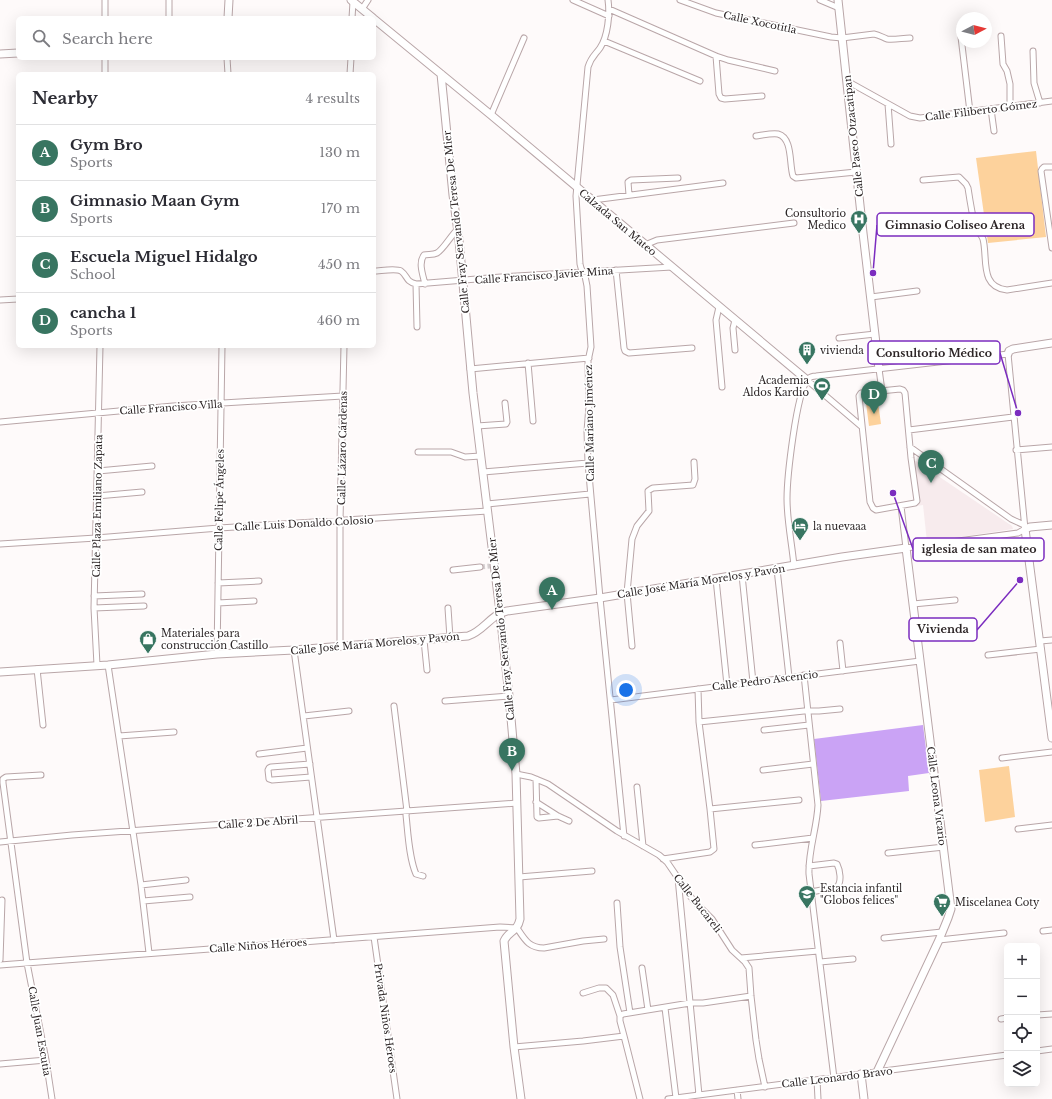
<!DOCTYPE html>
<meta charset="utf-8">
<style>
:root{--surface:#fff;--page:#f2f2f3;--text:#2b2b33;--muted:#7c7c81;--line:#e1e1e2;--accent:#387561}
body{margin:0;font-family:"Libre Baskerville",serif;background:var(--page);color:var(--text)}
.controls{position:absolute;right:12px;bottom:12px;display:grid;overflow:hidden;border-radius:6px;box-shadow:0 4px 16px #0002}
.controls button{width:36px;height:36px;display:grid;place-items:center;padding:0;border:0;border-bottom:1px solid var(--line);background:var(--surface);color:var(--text);font:20px sans-serif}
.compass{position:absolute;left:956px;top:12px;width:36px;height:36px;border-radius:50%;background:var(--surface);box-shadow:0 4px 16px #0002;rotate:83deg}
.you{position:absolute;left:626px;top:690px;width:14px;height:14px;margin:-10px;border:3px solid #fff;border-radius:50%;background:#1a73e8;box-shadow:0 0 0 6px #1a73e833}
.badge{display:grid;place-items:center;width:26px;height:26px;border-radius:50%;background:var(--accent);color:#fff;font-size:13px;font-weight:700}
.pin{position:absolute;translate:-50% -33px;filter:drop-shadow(0 1px 2px #0008)}
.pin::after{content:'';position:absolute;top:21px;width:14px;height:12px;background:inherit;clip-path:polygon(0 0,100% 0,50% 100%)}
.list{margin:0;padding:0;list-style:none}
h2{display:flex;justify-content:space-between;align-items:center;height:52px;margin:0;padding:0 16px;font-size:17px}
h2 small{font-size:13px;font-weight:400;color:var(--muted)}
.list li{display:grid;grid-template-columns:26px 1fr auto;gap:12px;align-items:center;box-sizing:border-box;height:56px;padding:0 16px;border-top:1px solid var(--line)}
.list b{display:block;font-size:15px;white-space:nowrap}
.list p{margin:0;font-size:13px;white-space:nowrap;color:var(--muted)}
.list em{font-size:13px;font-style:normal;color:var(--muted)}
.icon{flex:none;width:22px;height:22px;fill:none;stroke:currentColor;stroke-width:2;stroke-linecap:round;stroke-linejoin:round}
.map{position:relative;flex:none;width:1052px;height:1099px;overflow:hidden}
.search{position:absolute;background:var(--surface);box-shadow:0 4px 16px #0002;left:16px;top:16px;width:360px;height:44px;display:flex;align-items:center;gap:10px;box-sizing:border-box;padding:0 14px;border-radius:6px;color:var(--muted);font-size:15px}
.panel{position:absolute;background:var(--surface);box-shadow:0 4px 16px #0002;left:16px;top:72px;width:360px;height:276px;border-radius:6px}
.map>svg:first-child{display:block}
.built{fill:#f7ebed}
.green{fill:#fdd29c}
.water{fill:#caa3f5}
.lines{fill:none;stroke-linecap:round;stroke-linejoin:round}
.street-tunnel{stroke:#d4cfd0;stroke-width:5;stroke-dasharray:5 2.5;stroke-linecap:butt}
.street-casing{stroke:#b9a6a8;stroke-width:7}
.secondary-casing{stroke:#b9a6a8;stroke-width:9}
.street{stroke:#fff;stroke-width:5}
.secondary{stroke:#fff;stroke-width:7}
.labels{text-anchor:middle;stroke-width:3.5;stroke-linejoin:round;paint-order:stroke}
.street-label{font-size:10px;fill:#2c2526;stroke:#fff}
.poi-label{font-size:10px;fill:#2c2526;stroke:#fff;text-anchor:start}
.leader{fill:none;stroke:#7b2cbf;stroke-width:1.5}
.callout-dot{fill:#7b2cbf;stroke:#fff;stroke-width:1.5}
.callout{fill:#fff;stroke:#7b2cbf;stroke-width:1.5}
.callout-label{font-size:11px;text-anchor:middle;font-weight:bold;fill:#2c2526}
</style>
<div class="map">
<svg width="1052" height="1099" viewBox="0 0 1052 1099">
<rect width="100%" height="100%" fill="#fefafa"/>
<path class="built" d="M916 461 1012 526 1013 529 927 542 923 505 917 506 910 462Z"/>
<path class="green" d="M1036 151 1046 237 988 243 976 158Z
M878 402 881 424 869 426 866 403Z
M1009 766 1015 817 985 822 979 770Z"/>
<path class="water" d="M923 725 929 773 908 776 909 791 821 801 814 739Z"/>
<g class="lines">
<path class="street-tunnel" d="M480 567 490 566"/>
<defs>
<path id="street" d="M105 0V18
M169 0V18
M573 0 609 16
M608 0C610 14 608 36 600 48 595 55 591 57 588 67L576 196 580 264 581 268 585 276 587 286 591 347 588 361 589 406 587 431 588 463 600 598 624 836
M680 0 716 13 831 37 842 38 874 34C879 35 882 37 887 39 894 40 903 38 910 38
M820 0 839 8
M362 9 368 0
M609 9 716 56 728 60 775 71
M352 18 353 2
M1001 36 1003 64 1007 71 1010 84V107
M961 37 970 112
M604 41 700 81
M1033 51 1034 83 1040 103
M716 56 719 94 721 98 725 99 762 96
M227 58 228 74
M105 74V58
M350 74 351 58
M847 81 910 116 920 118 1052 101
M888 104 891 144
M991 109 994 131
M491 115 524 38
M756 136C763 135 772 133 778 134 793 138 789 164 793 176L796 178 856 172
M1052 167H1044L1042 169 1041 171 1052 248
M923 180 959 177 966 184 968 188C970 201 972 214 975 226 977 231 981 234 983 239 988 258 979 287 1007 290L1052 283
M629 195 628 182 631 180 678 178
M593 200 723 183
M645 245 657 240 794 223
M616 270 624 348 625 351 629 353 692 348
M374 271C380 271 396 268 401 271 408 276 405 281 416 284L501 277 672 267
M416 284 417 327
M425 284C423 275 418 263 424 255 428 254 433 255 437 253 443 250 452 234 458 229
M871 297 917 291
M0 300 18 299
M719 307 716 320 722 387
M735 320 733 328 735 350
M839 338 875 334
M528 363 533 421
M470 369 589 358
M879 369 882 391
M807 380 861 426
M900 389 903 390 905 393 911 458 917 501 915 503 876 510 873 508 870 502 859 396 861 393Z
M0 422 173 406 343 396
M477 426 506 424 507 422 505 403
M909 430 1013 417
M910 447 1011 519 1024 525
M1016 450 1052 447
M418 452H451L465 457 481 456
M98 471 152 466
M483 472 588 463
M97 496 142 492
M487 504 590 494
M0 544 96 538 219 528 488 511
M794 566C792 544 787 521 787 499 787 479 796 393 808 379 810 377 812 376 816 376L1008 354 1025 529 1018 533 906 548 901 506
M777 569 789 677
M453 570 480 567
M742 575 753 682
M716 579 727 685
M218 583 259 581
M94 596 142 594
M218 603 254 601
M913 604 955 600
M94 608 144 606
M448 608 450 638
M424 640 427 670
M1040 641 1052 640
M840 643 843 671
M340 646V521L344 346
M632 646 627 593 632 539 637 526 649 511 648 491 651 489 653 488 693 485 695 479 694 462
M294 650 334 940
M217 654 222 346
M988 655 1041 649
M97 665 94 608 100 346
M108 665 141 885 149 953
M37 669 43 725
M804 675 818 805C817 828 808 851 809 874L834 1078
M611 700 920 661
M445 701 509 696
M394 706 407 811 406 815C408 833 409 858 416 874L423 876
M304 716 349 711
M699 722 804 711H819L840 709
M764 730 809 725
M119 736 174 732
M259 754 307 748
M1002 758 1052 752
M310 764 271 767 269 768 268 770 269 779 272 780 311 777
M763 770 813 764
M516 774 531 777 548 784 617 831 659 855 667 862 693 900 712 919 732 950 745 962 749 968 751 996 756 1040 759 1059 765 1087
M41 775 6 777 3 779V783L27 963 46 1060 52 1099
M536 779 537 817 539 818 558 816
M637 787 643 846
M536 802 558 816 569 821
M710 809 799 800
M1018 829 1052 825
M0 842 72 835 517 803
M755 845 813 838
M888 853 944 847
M663 859 710 852 714 849 710 809 699 722 698 689
M809 866 834 863 837 864C840 870 842 882 837 887L811 892
M519 877 592 871
M678 878 699 1095
M141 885 186 880
M143 901 190 897
M617 903 620 947 630 1013
M1043 931 1052 930
M374 937 397 1099
M884 938 942 932
M939 940 1004 933
M741 958 818 951
M0 960 2 900
M820 962 853 959
M0 965 500 927 517 928C525 940 529 948 544 948L583 941 604 939
M642 968 648 1010
M583 993 599 988H606L613 995 620 1016V1021L624 1036 640 1099
M665 1008 676 1098
M1037 1015 1052 1014
M620 1016 623 1014 690 1003H703L751 996
M1001 1019 1007 1018
M514 1047 583 1041 624 1036
M1037 1051 1052 1049
M0 1064 46 1060
M817 1080 818 1099
M737 1090 738 1099
M668 1099 1007 1055"/>
<path id="secondary" d="M351 0 373 18
M838 0 863 233 879 369
M228 18 229 0
M374 19 491 115 807 380
M0 54 18 53
M441 74 453 195 459 240 473 393 500 612 509 696 516 774 520 919C517 933 509 930 504 941L514 1047 521 1099
M1008 354 1009 351 1013 349 1052 343
M1052 525 1030 527 1025 529 1052 738
M0 672 108 665 217 654 294 650 468 636C484 631 491 614 507 611L600 598 842 557 906 548 951 909 948 918 939 940 877 1072
M861 1074 864 1099"/>
</defs>
<use href="#street" class="street-casing"/>
<use href="#secondary" class="secondary-casing"/>
<use href="#street" class="street"/>
<use href="#secondary" class="secondary"/>
</g>
<defs>
<symbol id="hospital-pin" viewBox="-11 -11 22 30"><path d="M0 17L-7.5 6A9.5 9.5 0 1 1 7.5 6Z" fill="#387561" stroke="#fff"/><path d="M-5-5h3v3.5h4V-5h3V5h-3V1.5h-4V5h-3Z" fill="#fff"/></symbol>
<symbol id="building-pin" viewBox="-11 -11 22 30"><path d="M0 17L-7.5 6A9.5 9.5 0 1 1 7.5 6Z" fill="#387561" stroke="#fff"/><path d="M-4-6H4V6H1V3H-1V6H-4ZM-2.5-4.3h1.7v1.8h-1.7ZM.8-4.3h1.7v1.8H.8ZM-2.5-1h1.7V.8h-1.7ZM.8-1h1.7V.8H.8Z" fill="#fff"/></symbol>
<symbol id="stadium-pin" viewBox="-11 -11 22 30"><path d="M0 17L-7.5 6A9.5 9.5 0 1 1 7.5 6Z" fill="#387561" stroke="#fff"/><path d="M0-5a6.5 5 0 1 0 0 10a6.5 5 0 1 0 0-10ZM-3.5-1.8h7v3.6h-7Z" fill="#fff"/></symbol>
<symbol id="hotel-pin" viewBox="-11 -11 22 30"><path d="M0 17L-7.5 6A9.5 9.5 0 1 1 7.5 6Z" fill="#387561" stroke="#fff"/><path d="M-6-4.5h1.5V1H6V5H4.5V3h-9V5H-6ZM-4 0a1.8 1.8 0 1 1 3.6 0ZM.5 0V-2.5h3Q6-2.5 6 0Z" fill="#fff"/></symbol>
<symbol id="shop-pin" viewBox="-11 -11 22 30"><path d="M0 17L-7.5 6A9.5 9.5 0 1 1 7.5 6Z" fill="#387561" stroke="#fff"/><path d="M-5-2.5h2.3a2.7 3.5 0 0 1 5.4 0H5L5.5 6h-11ZM-1.5-2.5h3a1.5 2.3 0 0 0-3 0Z" fill="#fff"/></symbol>
<symbol id="school-pin" viewBox="-11 -11 22 30"><path d="M0 17L-7.5 6A9.5 9.5 0 1 1 7.5 6Z" fill="#387561" stroke="#fff"/><path d="M0-5L7-2L0 1L-7-2ZM-4 1L0 2.5L4 1V4Q0 6-4 4Z" fill="#fff"/></symbol>
<symbol id="supermarket-pin" viewBox="-11 -11 22 30"><path d="M0 17L-7.5 6A9.5 9.5 0 1 1 7.5 6Z" fill="#387561" stroke="#fff"/><path d="M-6-5.5h2.5l.6 2H6L4.5 2H-2.5L-4.4-4H-6ZM-1.5 3.2a1.3 1.3 0 1 0 .1 0ZM3 3.2a1.3 1.3 0 1 0 .1 0Z" fill="#fff"/></symbol>
</defs>
<g fill-rule="evenodd">
<use href="#hospital-pin" x="849" y="209" width="20" height="27"/>
<use href="#building-pin" x="797" y="340" width="20" height="27"/>
<use href="#stadium-pin" x="812" y="376" width="20" height="27"/>
<use href="#hotel-pin" x="790" y="516" width="20" height="27"/>
<use href="#shop-pin" x="138" y="629" width="20" height="27"/>
<use href="#school-pin" x="797" y="884" width="20" height="27"/>
<use href="#supermarket-pin" x="932" y="892" width="20" height="27"/>
</g>
<g class="labels">
<g class="street-label">
<text transform="translate(760 22) rotate(12)" y="4">Calle Xocotitla</text>
<text transform="translate(981 110) rotate(-7)" y="4">Calle Filiberto Gómez</text>
<text transform="translate(853 136) rotate(-96)" y="4">Calle Paseo Otzacatipan</text>
<text transform="translate(456 222) rotate(-96)" y="4">Calle Fray Servando Teresa De Mier</text>
<text transform="translate(618 222) rotate(40)" y="4">Calzada San Mateo</text>
<text transform="translate(544 275) rotate(-4)" y="4">Calle Francisco Javier Mina</text>
<text transform="translate(171 407) rotate(-4)" y="4">Calle Francisco Villa</text>
<text transform="translate(589 423) rotate(-91)" y="4">Calle Mariano Jiménez</text>
<text transform="translate(342 448) rotate(-89)" y="4">Calle Lázaro Cárdenas</text>
<text transform="translate(219 500) rotate(-89)" y="4">Calle Felipe Ángeles</text>
<text transform="translate(97 506) rotate(-89)" y="4">Calle Plaza Emiliano Zapata</text>
<text transform="translate(304 523) rotate(-3)" y="4">Calle Luis Donaldo Colosio</text>
<text transform="translate(701 581) rotate(-9)" y="4">Calle José María Morelos y Pavón</text>
<text transform="translate(501 629) rotate(-96)" y="4">Calle Fray Servando Teresa De Mier</text>
<text transform="translate(375 643) rotate(-5)" y="4">Calle José María Morelos y Pavón</text>
<text transform="translate(765 680) rotate(-7)" y="4">Calle Pedro Ascencio</text>
<text transform="translate(937 796) rotate(83)" y="4">Calle Leona Vicario</text>
<text transform="translate(258 822) rotate(-4)" y="4">Calle 2 De Abril</text>
<text transform="translate(698 903) rotate(52)" y="4">Calle Bucareli</text>
<text transform="translate(258 945) rotate(-4)" y="4">Calle Niños Héroes</text>
<text transform="translate(386 1018) rotate(82)" y="4">Privada Niños Héroes</text>
<text transform="translate(40 1031) rotate(80)" y="4">Calle Juan Escutia</text>
<text transform="translate(837 1077) rotate(-7)" y="4">Calle Leonardo Bravo</text>
</g>
<g class="poi-label">
<text x="846" y="217" text-anchor="end">Consultorio<tspan x="846" dy="12">Medico</tspan></text>
<text x="820" y="354">vivienda</text>
<text x="809" y="384" text-anchor="end">Academia<tspan x="809" dy="12">Aldos Kardio</tspan></text>
<text x="813" y="530">la nuevaaa</text>
<text x="161" y="637">Materiales para<tspan x="161" dy="12">construcción Castillo</tspan></text>
<text x="820" y="892">Estancia infantil<tspan x="820" dy="12">"Globos felices"</tspan></text>
<text x="955" y="906">Miscelanea Coty</text>
</g>
</g>
<path class="leader" d="M873 273L877 225M1018 413L1000 353M893 493L913 549M1020 580L977 630"/>
<g class="callout-dot">
<circle cx="873" cy="273" r="4"/>
<circle cx="1018" cy="413" r="4"/>
<circle cx="893" cy="493" r="4"/>
<circle cx="1020" cy="580" r="4"/>
</g>
<g class="callout">
<rect x="877" y="213" width="157" height="23" rx="4"/>
<rect x="868" y="341" width="132" height="23" rx="4"/>
<rect x="913" y="538" width="131" height="23" rx="4"/>
<rect x="909" y="618" width="68" height="23" rx="4"/>
</g>
<g class="callout-label">
<text x="955" y="229">Gimnasio Coliseo Arena</text>
<text x="934" y="357">Consultorio Médico</text>
<text x="979" y="553">iglesia de san mateo</text>
<text x="943" y="633">Vivienda</text>
</g>
</svg>
<div class="controls">
<button>+</button>
<button>−</button>
<button><svg class="icon" aria-label="locate" viewBox="0 0 24 24"><circle cx="12" cy="12" r="6"/><path d="M12 2v4M12 18v4M2 12h4M18 12h4"/></svg></button>
<button><svg class="icon" aria-label="layers" viewBox="0 0 24 24"><path d="M12 4l9 5-9 5-9-5zM3 14l9 5 9-5"/></svg></button>
</div>
<svg class="compass" viewBox="-18 -18 36 36"><path d="M0-13l5 13h-10z" fill="#e53935"/><path d="M0 13l5-13h-10z" fill="#7c7c81"/></svg>
<div class="you"></div>
<div class="pin badge" style="left:552px;top:610px">A</div>
<div class="pin badge" style="left:512px;top:771px">B</div>
<div class="pin badge" style="left:931px;top:483px">C</div>
<div class="pin badge" style="left:874px;top:414px">D</div>
<div class="search"><svg class="icon" aria-label="search" viewBox="0 0 24 24"><circle cx="10" cy="10" r="6"/><path d="M15 15l6 6"/></svg>Search here</div>
<section class="panel">
<h2>Nearby<small>4 results</small></h2>
<ul class="list">
<li><span class="badge">A</span><div><b>Gym Bro</b><p>Sports</p></div><em>130 m</em></li>
<li><span class="badge">B</span><div><b>Gimnasio Maan Gym</b><p>Sports</p></div><em>170 m</em></li>
<li><span class="badge">C</span><div><b>Escuela Miguel Hidalgo</b><p>School</p></div><em>450 m</em></li>
<li><span class="badge">D</span><div><b>cancha 1</b><p>Sports</p></div><em>460 m</em></li>
</ul>
</section>
</div>
